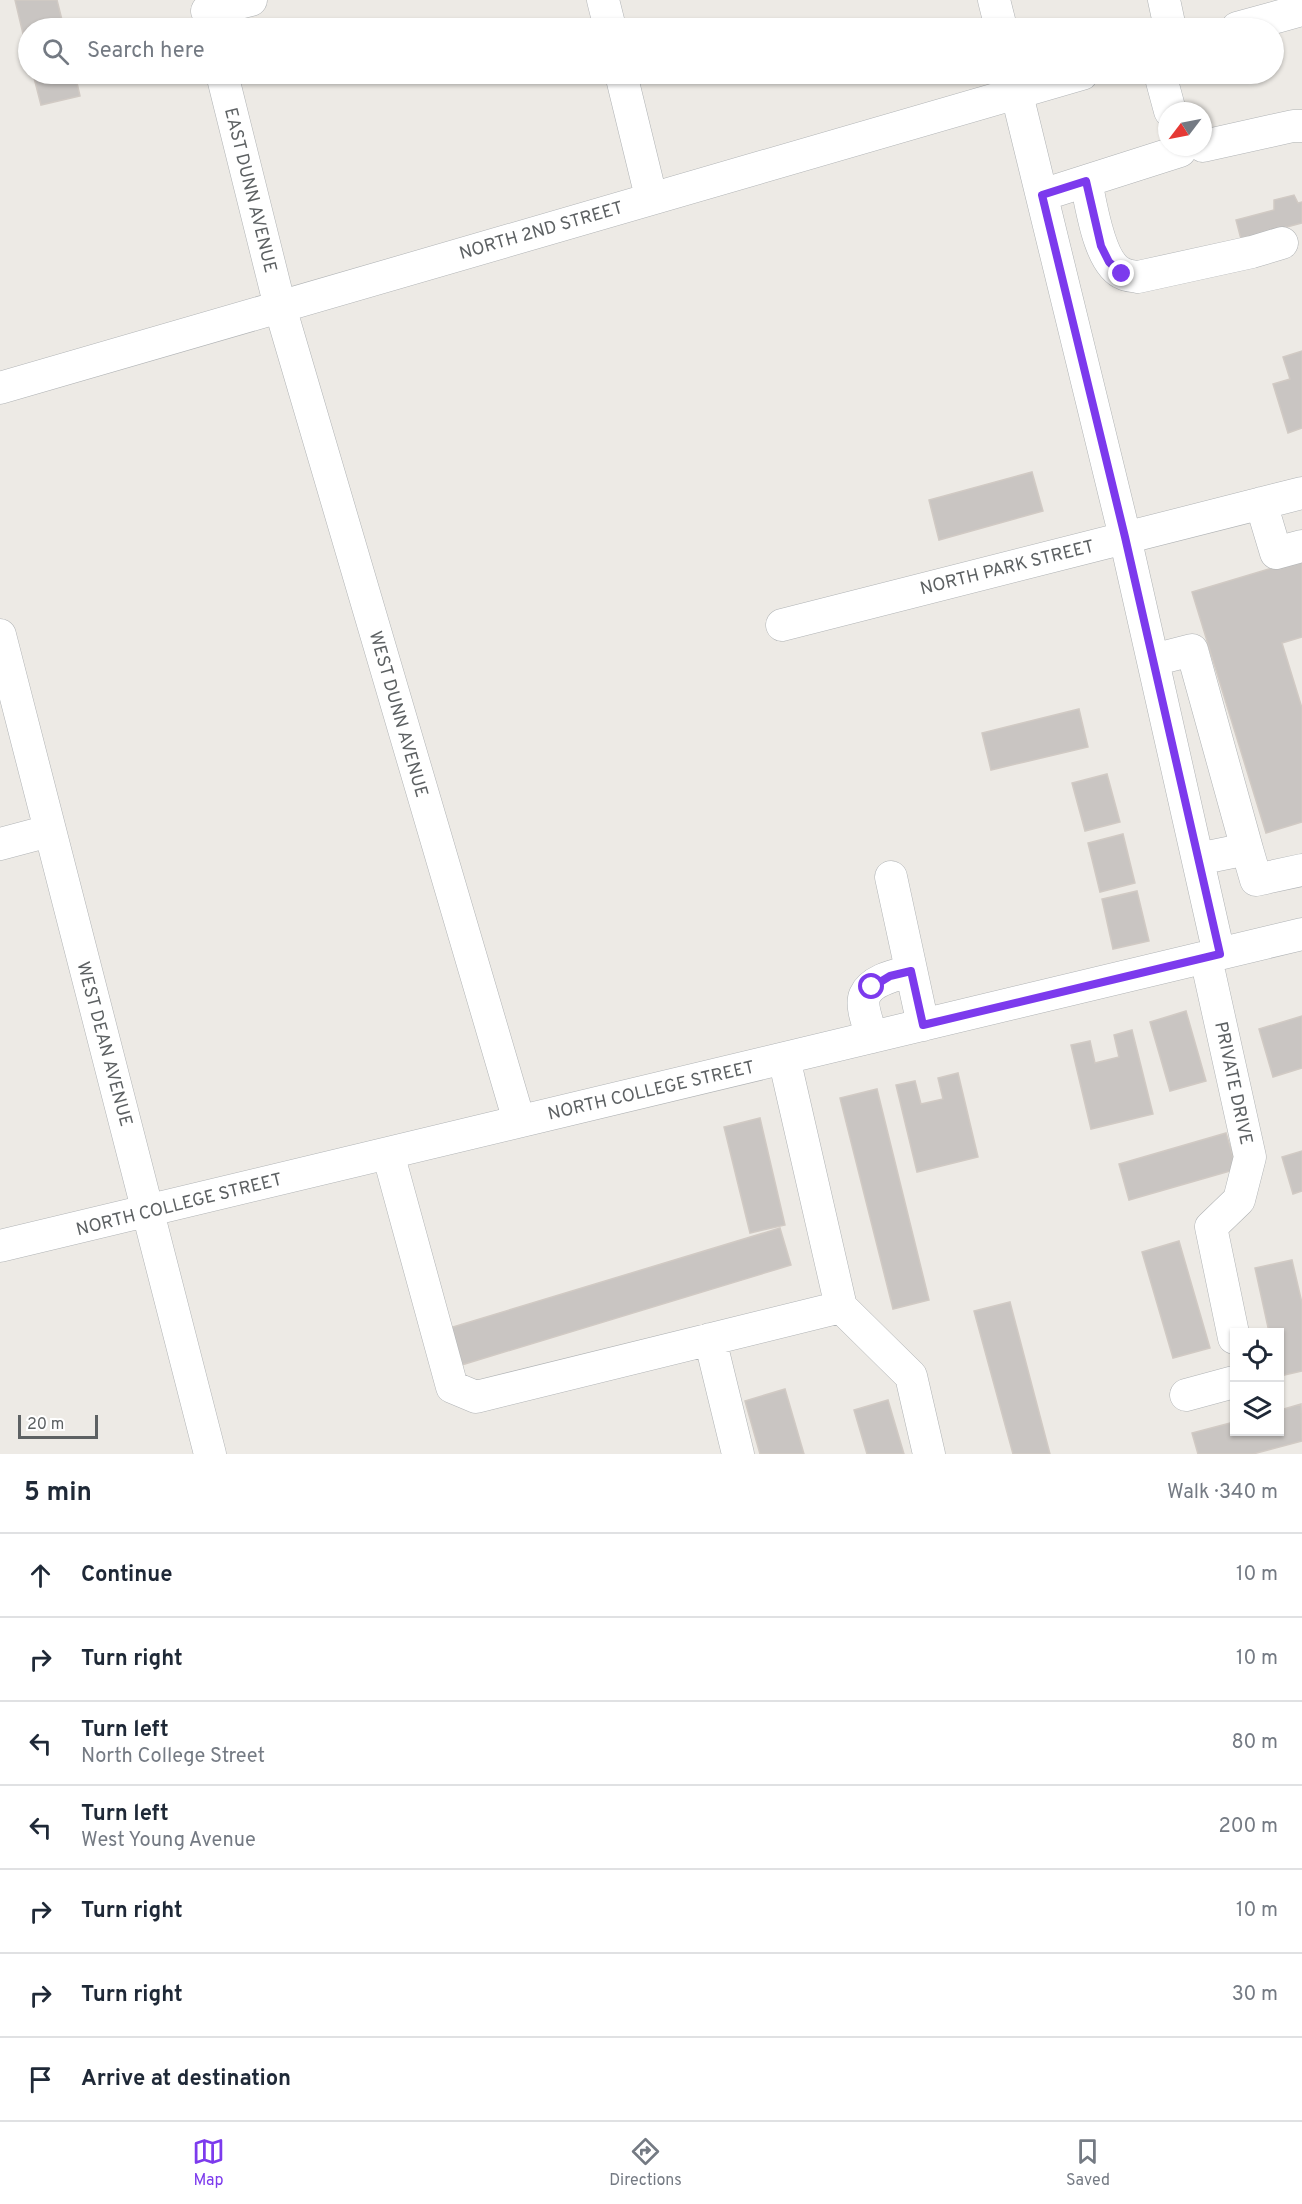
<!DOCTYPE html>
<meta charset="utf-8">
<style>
:root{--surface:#fff;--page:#f6f6f7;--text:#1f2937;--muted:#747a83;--line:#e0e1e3;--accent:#7c3aed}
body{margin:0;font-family:Overpass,sans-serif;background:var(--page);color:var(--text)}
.controls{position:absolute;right:18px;bottom:18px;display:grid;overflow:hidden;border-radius:0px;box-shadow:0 2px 4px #0004}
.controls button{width:54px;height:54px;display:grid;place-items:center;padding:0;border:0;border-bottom:2px solid var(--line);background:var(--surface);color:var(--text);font:30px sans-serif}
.compass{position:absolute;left:1158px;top:102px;width:54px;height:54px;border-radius:50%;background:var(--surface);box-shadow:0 2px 4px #0004;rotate:238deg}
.scale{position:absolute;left:18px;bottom:15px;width:80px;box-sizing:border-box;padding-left:6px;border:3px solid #5d6163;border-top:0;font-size:16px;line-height:21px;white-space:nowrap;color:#5d6163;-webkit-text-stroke:4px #fff;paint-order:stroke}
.stop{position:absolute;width:18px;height:18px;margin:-14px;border:4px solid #7c3aed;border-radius:50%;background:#fff}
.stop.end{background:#7c3aed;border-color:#fff;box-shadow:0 2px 6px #0008}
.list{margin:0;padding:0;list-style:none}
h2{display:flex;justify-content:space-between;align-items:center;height:78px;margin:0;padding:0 24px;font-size:26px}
h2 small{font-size:20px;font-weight:400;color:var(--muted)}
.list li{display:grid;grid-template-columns:39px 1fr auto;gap:18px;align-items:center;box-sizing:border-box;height:84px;padding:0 24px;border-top:2px solid var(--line)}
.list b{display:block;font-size:22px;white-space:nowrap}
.list p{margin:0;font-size:20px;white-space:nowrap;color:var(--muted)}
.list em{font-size:20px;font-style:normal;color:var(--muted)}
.icon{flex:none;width:33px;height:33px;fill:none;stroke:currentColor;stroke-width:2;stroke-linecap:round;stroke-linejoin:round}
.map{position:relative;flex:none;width:1302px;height:1454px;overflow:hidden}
.search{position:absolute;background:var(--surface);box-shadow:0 2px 4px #0004;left:18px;right:18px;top:18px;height:66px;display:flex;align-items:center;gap:15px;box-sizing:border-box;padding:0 21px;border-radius:33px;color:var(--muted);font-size:22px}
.sheet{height:666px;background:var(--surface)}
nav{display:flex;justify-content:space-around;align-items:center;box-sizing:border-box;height:84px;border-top:2px solid var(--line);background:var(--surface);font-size:16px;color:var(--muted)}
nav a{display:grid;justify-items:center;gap:3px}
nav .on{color:var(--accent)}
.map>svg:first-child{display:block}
.building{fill:#c9c5c2;stroke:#d1cac4;stroke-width:1.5}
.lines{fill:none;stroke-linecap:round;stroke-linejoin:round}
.minor-casing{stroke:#b0b3b5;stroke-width:33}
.minor{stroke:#fff;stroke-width:32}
.route{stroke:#7c3aed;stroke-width:8}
.labels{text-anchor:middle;stroke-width:4.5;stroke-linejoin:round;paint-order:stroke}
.street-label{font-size:18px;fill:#5d6163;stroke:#fff}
</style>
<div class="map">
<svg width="1302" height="1454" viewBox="0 0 1302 1454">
<rect width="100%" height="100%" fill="#edeae5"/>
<path class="building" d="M15 0H57L64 28H28V55Z
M33 74H75L80 96 41 105Z
M1294 195 1298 203 1302 202V223L1241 239 1236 220 1274 210V200Z
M1302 351V428L1288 433 1273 384 1290 379 1283 357Z
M1032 472 1043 511 939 540 929 500Z
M1302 559V637L1282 643 1302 708V822L1266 833 1192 592Z
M1079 709 1088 747 991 770 982 733Z
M1107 774 1120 822 1085 831 1072 783Z
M1123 834 1135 883 1100 892 1088 843Z
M1137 891 1149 941 1113 949 1102 899Z
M1186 1011 1206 1081 1170 1091 1150 1022Z
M1302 1016V1068L1273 1077 1259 1029Z
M1132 1030 1153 1114 1091 1129 1071 1045 1090 1041 1095 1063 1119 1057 1114 1035Z
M958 1073 978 1157 917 1172 896 1085 915 1081 921 1104 943 1099 938 1078Z
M877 1089 929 1300 893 1309 840 1098Z
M760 1118 785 1225 750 1233 724 1127Z
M1226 1133 1237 1169 1129 1200 1119 1164Z
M1302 1151V1191L1293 1194 1282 1157Z
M780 1228 791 1265 455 1367 443 1330Z
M1179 1241 1210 1348 1173 1358 1142 1252Z
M1292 1260 1302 1303V1371L1280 1376V1332H1269L1255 1268Z
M1010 1302 1050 1454H1013L974 1311Z
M785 1389 804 1454H760L745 1401Z
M888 1400 904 1454H867L854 1410Z
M1301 1404 1302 1441 1253 1454H1198L1192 1433 1234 1422V1432H1280V1410Z"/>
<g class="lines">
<defs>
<path id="minor" d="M603 0 610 28
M994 0 1001 28
M1164 0 1170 28
M207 11 251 0
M1237 28 1302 10
M222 74 280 307 519 1121
M621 74 651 197
M1012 74 1125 537 1219 954
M1160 74 1170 111
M1203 146 1293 126H1302
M1086 181C1091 204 1099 265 1124 274 1128 276 1133 276 1138 277L1252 252 1282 243
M1042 195 1180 151 1179 147
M0 388 1082 74
M1261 503 1276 553 1302 546
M782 625 1302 493
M0 635C68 908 142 1180 210 1454
M1153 660 1192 650 1247 849 1198 859
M0 844 49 831
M1247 849 1256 880 1302 870
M891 877 923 1025
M1206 958 1250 1157 1239 1200 1211 1227 1234 1338
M872 1037C869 1026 860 1006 865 995 872 979 897 975 911 971
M388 1153 452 1387 476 1397 841 1307 784 1058
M0 1246 1302 934
M841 1307 911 1376 929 1454
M710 1339 738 1454
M1186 1395 1234 1382"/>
</defs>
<use href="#minor" class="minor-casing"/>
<use href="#minor" class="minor"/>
</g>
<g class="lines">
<path class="route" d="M872 987 890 976 911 971 923 1025 1220 954 1125 537 1042 195 1086 181 1101 246 1109 262 1122 274"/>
</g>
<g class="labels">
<g class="street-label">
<text transform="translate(251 190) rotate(76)" y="6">EAST DUNN AVENUE</text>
<text transform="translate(541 230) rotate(-16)" y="6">NORTH 2ND STREET</text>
<text transform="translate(1007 567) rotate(-14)" y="6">NORTH PARK STREET</text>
<text transform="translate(399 714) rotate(74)" y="6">WEST DUNN AVENUE</text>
<text transform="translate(105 1044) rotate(75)" y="6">WEST DEAN AVENUE</text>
<text transform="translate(1234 1083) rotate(78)" y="6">PRIVATE DRIVE</text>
<text transform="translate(651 1090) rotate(-13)" y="6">NORTH COLLEGE STREET</text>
<text transform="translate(179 1204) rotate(-14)" y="6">NORTH COLLEGE STREET</text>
</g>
</g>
</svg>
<div class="controls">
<button><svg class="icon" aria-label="locate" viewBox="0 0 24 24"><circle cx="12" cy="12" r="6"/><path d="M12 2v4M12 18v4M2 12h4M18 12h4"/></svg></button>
<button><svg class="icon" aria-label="layers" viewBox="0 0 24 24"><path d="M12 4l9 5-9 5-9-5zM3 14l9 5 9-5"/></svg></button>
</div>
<svg class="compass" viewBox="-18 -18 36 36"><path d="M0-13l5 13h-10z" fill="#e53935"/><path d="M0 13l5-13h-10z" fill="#747a83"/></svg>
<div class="scale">20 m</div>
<div class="stop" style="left:872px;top:987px"></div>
<div class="stop end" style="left:1122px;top:274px"></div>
<div class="search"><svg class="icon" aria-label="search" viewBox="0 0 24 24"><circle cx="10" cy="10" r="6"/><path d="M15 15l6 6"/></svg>Search here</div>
</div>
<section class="sheet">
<h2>5 min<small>Walk · 340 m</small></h2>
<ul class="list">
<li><svg class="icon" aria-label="ahead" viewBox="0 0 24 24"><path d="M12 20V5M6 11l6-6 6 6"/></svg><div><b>Continue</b></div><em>10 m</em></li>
<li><svg class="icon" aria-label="right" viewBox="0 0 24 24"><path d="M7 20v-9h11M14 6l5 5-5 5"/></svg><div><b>Turn right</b></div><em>10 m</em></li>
<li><svg class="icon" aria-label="left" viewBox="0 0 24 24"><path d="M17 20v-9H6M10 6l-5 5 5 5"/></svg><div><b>Turn left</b><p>North College Street</p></div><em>80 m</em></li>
<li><svg class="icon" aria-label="left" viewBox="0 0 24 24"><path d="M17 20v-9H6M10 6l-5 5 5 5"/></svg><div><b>Turn left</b><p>West Young Avenue</p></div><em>200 m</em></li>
<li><svg class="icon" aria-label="right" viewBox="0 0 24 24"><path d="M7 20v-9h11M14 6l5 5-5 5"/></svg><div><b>Turn right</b></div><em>10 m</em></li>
<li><svg class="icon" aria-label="right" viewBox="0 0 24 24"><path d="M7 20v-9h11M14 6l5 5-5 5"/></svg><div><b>Turn right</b></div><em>30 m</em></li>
<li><svg class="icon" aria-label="arrive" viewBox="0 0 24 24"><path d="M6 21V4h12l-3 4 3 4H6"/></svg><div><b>Arrive at destination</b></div></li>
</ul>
</section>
<nav>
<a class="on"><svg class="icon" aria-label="map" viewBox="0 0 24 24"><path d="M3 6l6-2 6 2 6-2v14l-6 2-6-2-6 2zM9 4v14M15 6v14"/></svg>Map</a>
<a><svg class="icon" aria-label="directions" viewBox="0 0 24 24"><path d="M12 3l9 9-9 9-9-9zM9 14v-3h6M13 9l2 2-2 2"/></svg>Directions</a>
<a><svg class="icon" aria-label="saved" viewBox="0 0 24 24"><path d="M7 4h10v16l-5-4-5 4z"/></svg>Saved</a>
</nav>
